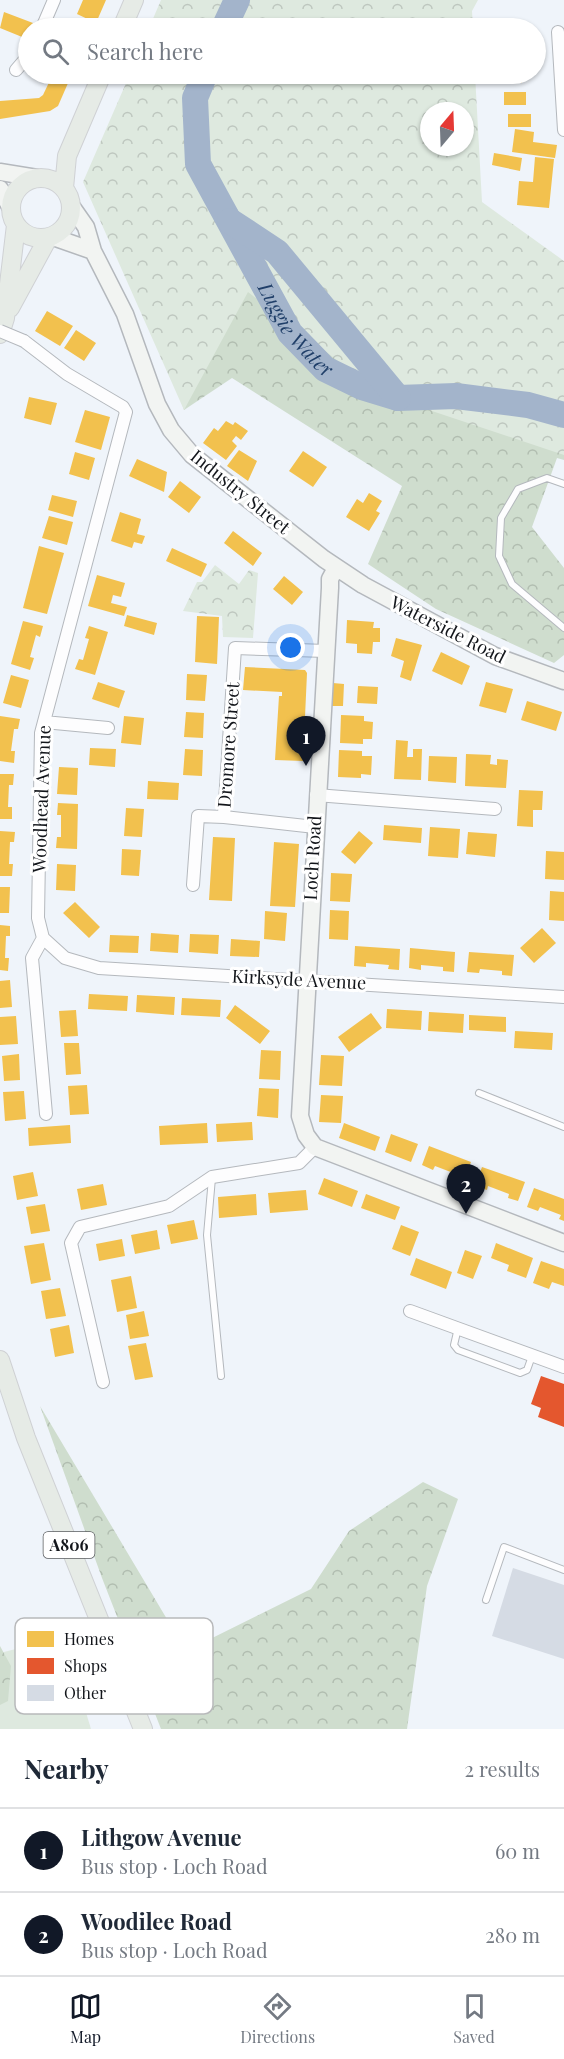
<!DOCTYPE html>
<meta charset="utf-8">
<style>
:root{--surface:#fff;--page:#f6f6f7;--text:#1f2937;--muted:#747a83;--line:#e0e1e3;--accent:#111827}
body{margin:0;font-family:"Playfair Display",serif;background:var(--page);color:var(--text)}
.compass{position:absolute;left:420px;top:102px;width:54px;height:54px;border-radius:50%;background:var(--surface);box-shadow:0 2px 4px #0004;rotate:19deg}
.you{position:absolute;left:291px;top:648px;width:21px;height:21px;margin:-15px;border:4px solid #fff;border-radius:50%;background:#1a73e8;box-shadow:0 0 0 9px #1a73e833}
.badge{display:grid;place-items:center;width:39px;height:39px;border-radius:50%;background:var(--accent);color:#fff;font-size:20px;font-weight:700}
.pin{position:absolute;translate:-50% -50px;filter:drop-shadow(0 2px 3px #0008)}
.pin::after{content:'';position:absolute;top:32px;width:21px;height:18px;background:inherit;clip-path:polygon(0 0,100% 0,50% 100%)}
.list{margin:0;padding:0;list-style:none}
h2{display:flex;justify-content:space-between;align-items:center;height:78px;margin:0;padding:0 24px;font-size:26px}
h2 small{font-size:20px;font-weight:400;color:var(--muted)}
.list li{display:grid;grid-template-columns:39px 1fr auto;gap:18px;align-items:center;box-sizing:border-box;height:84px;padding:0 24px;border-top:2px solid var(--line)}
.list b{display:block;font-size:22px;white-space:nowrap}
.list p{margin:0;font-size:20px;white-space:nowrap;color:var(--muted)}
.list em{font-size:20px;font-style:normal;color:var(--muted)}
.icon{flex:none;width:33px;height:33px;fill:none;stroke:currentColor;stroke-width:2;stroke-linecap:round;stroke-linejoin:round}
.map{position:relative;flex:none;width:564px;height:1729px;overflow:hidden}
.search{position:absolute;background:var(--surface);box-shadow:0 2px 4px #0004;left:18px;right:18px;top:18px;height:66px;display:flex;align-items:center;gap:15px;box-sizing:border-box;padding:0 21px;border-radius:33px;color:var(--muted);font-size:22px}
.sheet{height:246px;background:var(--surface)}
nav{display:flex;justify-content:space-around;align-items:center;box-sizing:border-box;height:84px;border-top:2px solid var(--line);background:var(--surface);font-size:16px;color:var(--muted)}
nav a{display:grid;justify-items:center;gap:3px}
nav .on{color:var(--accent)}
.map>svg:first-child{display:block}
.grass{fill:#dee9df}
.forest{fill:url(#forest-crowns)}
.park{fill:url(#park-crowns);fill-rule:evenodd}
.homes{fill:#f2c14e}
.shops{fill:#e4572e}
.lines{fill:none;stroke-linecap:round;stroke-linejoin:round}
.river{stroke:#a3b4cb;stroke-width:26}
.building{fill:#d5dbe4}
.lane-casing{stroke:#b4b8bd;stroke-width:8}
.street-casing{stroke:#b4b8bd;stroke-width:14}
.secondary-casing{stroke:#b4b8bd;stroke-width:19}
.primary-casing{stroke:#cfd1d4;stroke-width:20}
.lane{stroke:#fdfdfe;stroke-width:6}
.street{stroke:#fdfdfe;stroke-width:12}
.secondary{stroke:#f2f4f2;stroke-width:16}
.primary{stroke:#e6ebe6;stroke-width:18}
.street-bridge-casing{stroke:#b4b8bd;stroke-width:14;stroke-linecap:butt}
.street-bridge{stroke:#fdfdfe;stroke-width:12}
.labels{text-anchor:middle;stroke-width:6;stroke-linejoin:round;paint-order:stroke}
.shield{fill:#fff;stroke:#5a5c5f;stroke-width:1.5}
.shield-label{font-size:16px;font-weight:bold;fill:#13161b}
.street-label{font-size:18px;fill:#13161b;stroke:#fff}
.water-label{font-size:20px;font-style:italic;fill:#203f69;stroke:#fff}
.key{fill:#fff;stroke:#b8b9bb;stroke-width:1.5}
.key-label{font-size:16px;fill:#13161b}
</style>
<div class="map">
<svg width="564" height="1729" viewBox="0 0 564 1729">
<defs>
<pattern id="forest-crowns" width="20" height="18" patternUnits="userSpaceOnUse" patternTransform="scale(1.5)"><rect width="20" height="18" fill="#cfddce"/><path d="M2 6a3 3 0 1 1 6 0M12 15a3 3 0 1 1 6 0" fill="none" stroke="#b1bdb0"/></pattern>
<pattern id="park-crowns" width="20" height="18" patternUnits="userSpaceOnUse" patternTransform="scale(1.5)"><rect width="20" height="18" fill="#dee9df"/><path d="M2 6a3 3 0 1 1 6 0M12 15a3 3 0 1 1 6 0" fill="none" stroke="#bec7bf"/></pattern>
</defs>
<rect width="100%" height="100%" fill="#eff4fa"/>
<path class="grass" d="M63 1637 91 1729H0V1653Z"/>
<path class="forest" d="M155 179 564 396V460L557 458 532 527 564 568V655L554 663 436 609 368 564 402 486 232 378 184 410 146 294Z
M40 1406 186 1651 311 1589 349 1531 423 1482 458 1499 427 1586 407 1729H161L102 1578Z
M0 1646 11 1666 8 1701 0 1705Z"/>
<path class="park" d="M161 0H478L472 11 473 28H149Z
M130 74H475L482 202 564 261V455L381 394 248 292 184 410 83 182ZM429 111H465V147H429Z
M215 565 239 584 249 570 258 573 253 638 223 637 222 616 183 611 197 582H202Z"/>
<path class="homes" d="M83 0H106L96 23 77 14Z
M4 12 33 23 27 39 0 28Z
M492 21 514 22V28H492Z
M53 74H72L58 106 50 111 0 119V101L39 98 43 95Z
M499 74H521L522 83H499Z
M504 92H526V105H504Z
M508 114H531V127H508Z
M515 129 534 132 533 142 557 145 555 158 512 152Z
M494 153 522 158 520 171 492 165Z
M535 157 554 159 549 208 517 205 519 181 533 182Z
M47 311 73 326 60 346 35 331Z
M76 330 96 343 84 361 64 348Z
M29 397 57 403 51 425 24 418Z
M85 410 110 417 101 450 75 442Z
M226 421 233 425 235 422 248 431 241 440 236 436 232 441 237 446 226 460 203 443 214 428 218 431Z
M239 450 257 461 248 481 227 466Z
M303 451 327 467 313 487 289 471Z
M75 452 95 458 89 480 69 474Z
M137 459 167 472 164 492 129 476Z
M180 481 201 497 189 513 168 497Z
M369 493 382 501 376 511 380 513 369 531 346 517 357 499 363 503Z
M52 495 77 501 73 517 48 510Z
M120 512 141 519 137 534 145 536 142 544 134 542 132 548 111 541Z
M49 516 73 522 67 545 42 538Z
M233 531 262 553 253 566 224 543Z
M39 546 64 553 47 614 23 608Z
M172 548 207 564 201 577 166 561Z
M97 575 125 583 121 597 113 595 111 603 127 607 124 616 88 606Z
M284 576 303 592 292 605 273 589Z
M127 615 157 623 154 635 124 626Z
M197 616 219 617 217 664 195 662Z
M347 620 374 622 373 628H380V642H373L372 654 357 653V644L346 643Z
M23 621 43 626 40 637 36 635 30 657 34 658 30 670 11 664Z
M89 626 108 632 95 675 75 669 79 659 83 660 89 639 85 638Z
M396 638 422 645 411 681 400 677 404 661 391 656Z
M441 652 470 666 462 685 432 671Z
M245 667 305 670 307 673 303 761 275 760 279 696H282V692L243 690Z
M187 674 207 675 205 701 186 700Z
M11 675 29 680 21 708 3 703Z
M98 682 125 691 119 708 92 699Z
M486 682 513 689 506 713 479 706Z
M333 683 344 684 343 706H332Z
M358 686 378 687 377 704 357 703Z
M527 701 562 712 556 731 521 720Z
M186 712 204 713 203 738 184 737Z
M341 715 364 716V721L373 722 372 739H363V744L340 743Z
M0 716 20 719 18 729H14L11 751H15L14 763 0 761Z
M124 716 144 718 141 745 121 743Z
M396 740 408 741 407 757H413V749H422L421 780 394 779Z
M90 748 116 749 115 767 89 765Z
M185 749 203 750 202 776 183 775Z
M339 750 362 751V756H372L371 775 361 774V778L338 777Z
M466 754 491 755 490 764 497 765V759L508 760 506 788 465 786Z
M429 756 457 757 456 783 428 781Z
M59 767 78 768 77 795 57 794Z
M0 774H14L13 785H9L8 807H12V819H0Z
M148 781 179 783 178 800 147 799Z
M519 790 543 791 542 810H533V827L517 826Z
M58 803 78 804 77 849 56 848 57 837H61V815H57Z
M126 808 144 809 142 837 124 836Z
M384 825 422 828 421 843 383 840Z
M430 827 460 829 458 858 428 856Z
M0 831 15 832 14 842H10L9 864H13L12 876H0Z
M359 831 373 843 355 864 341 852Z
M468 832 497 834 495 857 466 854Z
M213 837 235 838 232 901 209 900Z
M274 842 299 844 295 907 270 906Z
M122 849 141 850 139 876 121 875Z
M546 851 564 852V880L545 879Z
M57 864 76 865 75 891 56 890Z
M331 873 352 874 350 902 330 901Z
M0 887H10L9 913H0Z
M550 891 564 892V921L549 920Z
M75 902 100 927 89 938 63 913Z
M330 910 349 911 348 940 329 939Z
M265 911 287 913 285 941 264 939Z
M0 925 10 926V936H6L5 958H9L8 971 0 970Z
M542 928 556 943 534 963 520 948Z
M151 933 179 935 178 953 150 951Z
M190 934 219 935 218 954 189 952Z
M110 935 139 936 138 953 109 952Z
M231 939 260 941 259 957 230 956Z
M355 946 400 949 399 970 388 969 389 965 366 963V967L354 966Z
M410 948 455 952 454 972 443 971V967L421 965V970L409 968Z
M469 952 514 955 512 976 502 975V971L480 969 479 973 467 972Z
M10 980 12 1007 0 1008V981Z
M89 994 128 996 127 1011 88 1009Z
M137 995 175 997 174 1015 136 1012Z
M182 998 221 1000 220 1017 181 1015Z
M235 1005 270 1031 260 1044 226 1018Z
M387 1009 422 1011 421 1030 386 1028Z
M76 1010 78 1036 61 1037 59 1011Z
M429 1012 464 1014 463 1033 428 1031Z
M371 1013 382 1028 349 1052 338 1037Z
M469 1015 506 1017V1032L469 1030Z
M16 1016 18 1044 0 1045V1017Z
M515 1031 553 1033 552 1050 514 1048Z
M64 1043H79L81 1074 66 1075Z
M261 1050 281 1051 280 1080 259 1079Z
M19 1054 20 1080 4 1081 2 1056Z
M321 1055 344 1056 342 1086 319 1085Z
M87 1085 89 1114 70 1115 68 1086Z
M259 1088 279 1089 278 1118 257 1116Z
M24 1091 26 1119 5 1121 3 1092Z
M321 1095 343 1096 341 1123 319 1122Z
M252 1122 253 1140 217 1142 216 1124Z
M207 1123 208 1143 160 1145 159 1126Z
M344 1123 380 1137 375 1151 339 1138Z
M70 1125 71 1143 29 1146 28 1128Z
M391 1134 418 1144 411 1162 385 1152Z
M429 1146 471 1162 464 1181 454 1177 456 1174 435 1166 433 1170 422 1165Z
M482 1167 525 1182 518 1201 508 1198 509 1194 488 1186 487 1190 475 1186Z
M33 1172 38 1196 17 1200 13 1176Z
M324 1178 358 1191 352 1207 318 1194Z
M103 1184 107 1205 81 1210 77 1189Z
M534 1188 564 1199V1221L559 1219 561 1215 540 1207 538 1211 527 1207Z
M306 1190 308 1210 270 1213 268 1193Z
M256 1194 257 1215 219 1218 218 1197Z
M366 1194 400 1207 395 1220 361 1208Z
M45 1204 50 1231 31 1234 26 1207Z
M194 1220 198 1239 171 1244 167 1225Z
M401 1225 419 1232 410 1256 392 1249Z
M157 1230 160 1249 135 1254 131 1235Z
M122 1239 125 1256 99 1261 96 1244Z
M44 1243 51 1280 31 1284 24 1246Z
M496 1243 533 1258 526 1278 507 1271 509 1265 491 1258Z
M465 1250 482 1256 473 1279 457 1273Z
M416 1258 452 1272 446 1289 410 1275Z
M541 1261 564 1269V1286L552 1282 549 1289 533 1283Z
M131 1276 137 1308 117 1312 111 1280Z
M60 1288 66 1316 46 1319 41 1291Z
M144 1311 149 1336 130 1339 126 1315Z
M69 1325 74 1353 55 1357 50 1329Z
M146 1343 153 1377 135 1380 128 1346Z"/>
<path class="shops" d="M541 1376 564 1384V1427L538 1417 541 1408 531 1404Z"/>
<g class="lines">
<g class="river">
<path d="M224 28 237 0"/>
<path id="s1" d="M205 74 195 98 198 164 290 333 325 369 362 387 398 398 456 396 528 405 564 415"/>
<path d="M230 221 277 252 398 398"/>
</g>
</g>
<path class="building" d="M513 1568 564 1585V1659L492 1636Z"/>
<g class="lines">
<defs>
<path id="lane" d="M564 484 547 478 518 489 501 518 499 556 512 584 564 628
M479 1093 564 1127
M212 1178 207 1235 221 1376
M458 1328 454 1345 458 1350 520 1373 527 1370 532 1356
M486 1600 504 1547 564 1570"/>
<path id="street" d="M42 28 54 0
M558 32 564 130
M16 70 28 56
M24 341 67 374 123 407 126 412 41 733 38 918 43 938 32 958 46 1114
M44 722 108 728
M316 795 495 809
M224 817 315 827
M193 885 198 816 224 817 235 648 326 651
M43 938 65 958 99 968 564 997
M410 1311 564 1367
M103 1382 71 1243 80 1227 169 1206 212 1177 299 1163 315 1147"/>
<path id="secondary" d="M0 172 37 178
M0 189 11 208
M72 207 86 227 93 251 125 314 157 404 171 430 192 455 324 559 363 585 495 656 564 681
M53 237 93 251
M336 568 330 579V588L300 1116 306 1135 315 1147 564 1243"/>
<path id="primary" d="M122 28 134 0
M11 208a30 30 0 1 1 60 0a30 30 0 1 1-60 0Z
M64 188 67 156 102 74
M10 308 48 238
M0 334 5 318 16 225
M0 1360 26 1438 143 1729"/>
</defs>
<use href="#lane" class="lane-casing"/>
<use href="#street" class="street-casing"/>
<use href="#secondary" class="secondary-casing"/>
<use href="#primary" class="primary-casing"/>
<use href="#lane" class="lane"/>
<use href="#street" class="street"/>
<use href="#secondary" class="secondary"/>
<use href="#primary" class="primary"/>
<defs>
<path id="street-bridge" d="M0 331 24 341"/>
</defs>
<use href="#street-bridge" class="street-bridge-casing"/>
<use href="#street-bridge" class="street-bridge"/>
</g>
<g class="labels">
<rect class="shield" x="43.5" y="1532" width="51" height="26" rx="4.5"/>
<g class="shield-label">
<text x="69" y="1551">A806</text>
</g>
<g class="street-label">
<text transform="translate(240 492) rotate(39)" y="6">Industry Street</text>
<text transform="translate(448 630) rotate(27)" y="6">Waterside Road</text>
<text transform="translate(229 745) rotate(-86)" y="6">Dromore Street</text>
<text transform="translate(42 799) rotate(-88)" y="6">Woodhead Avenue</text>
<text transform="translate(313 858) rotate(-87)" y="6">Loch Road</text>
<text transform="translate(299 980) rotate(3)" y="6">Kirksyde Avenue</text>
</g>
<g class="water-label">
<text dy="7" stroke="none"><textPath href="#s1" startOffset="285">Luggie Water</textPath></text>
</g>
</g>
<rect x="15" y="1618" width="198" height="96" rx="9" class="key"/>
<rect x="27" y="1631" width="27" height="16" fill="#f2c14e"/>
<rect x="27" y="1658" width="27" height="16" fill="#e4572e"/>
<rect x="27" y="1685" width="27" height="16" fill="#d5dbe4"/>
<g class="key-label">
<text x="64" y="1645">Homes</text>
<text x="64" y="1672">Shops</text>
<text x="64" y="1699">Other</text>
</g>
</svg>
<svg class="compass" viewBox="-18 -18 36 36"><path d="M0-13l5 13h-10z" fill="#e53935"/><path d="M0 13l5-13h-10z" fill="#747a83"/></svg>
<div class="you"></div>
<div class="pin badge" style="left:306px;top:766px">1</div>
<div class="pin badge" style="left:466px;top:1214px">2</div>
<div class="search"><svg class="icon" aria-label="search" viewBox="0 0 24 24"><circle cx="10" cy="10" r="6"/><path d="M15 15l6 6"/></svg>Search here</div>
</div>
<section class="sheet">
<h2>Nearby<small>2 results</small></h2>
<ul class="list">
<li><span class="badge">1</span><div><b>Lithgow Avenue</b><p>Bus stop · Loch Road</p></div><em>60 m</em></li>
<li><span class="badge">2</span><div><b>Woodilee Road</b><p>Bus stop · Loch Road</p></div><em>280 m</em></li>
</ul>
</section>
<nav>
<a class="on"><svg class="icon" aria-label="map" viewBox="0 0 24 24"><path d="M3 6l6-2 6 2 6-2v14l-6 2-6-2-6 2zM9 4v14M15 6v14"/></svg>Map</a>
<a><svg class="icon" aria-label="directions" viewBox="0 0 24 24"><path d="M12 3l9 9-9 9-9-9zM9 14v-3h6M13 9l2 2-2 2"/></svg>Directions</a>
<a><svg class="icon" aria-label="saved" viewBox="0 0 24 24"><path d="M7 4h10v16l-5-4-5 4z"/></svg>Saved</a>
</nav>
